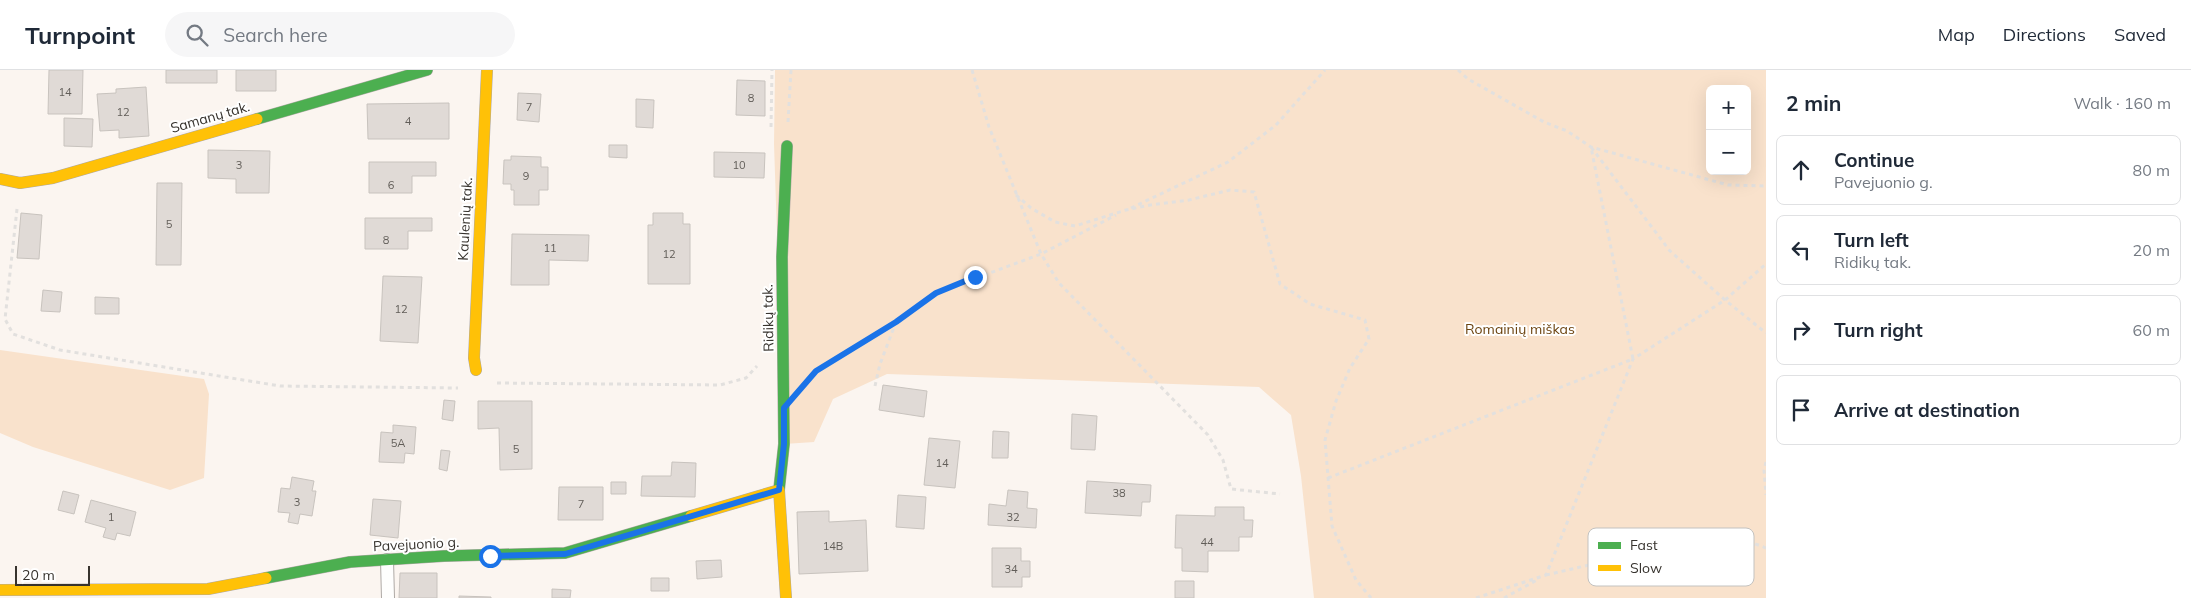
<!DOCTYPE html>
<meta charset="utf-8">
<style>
:root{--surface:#fff;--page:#f6f6f7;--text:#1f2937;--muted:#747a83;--line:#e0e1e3}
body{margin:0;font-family:Mulish,sans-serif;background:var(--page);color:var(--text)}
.controls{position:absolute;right:15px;top:15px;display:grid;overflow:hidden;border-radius:8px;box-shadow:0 5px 20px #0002}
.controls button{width:45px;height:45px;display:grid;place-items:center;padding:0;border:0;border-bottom:1px solid var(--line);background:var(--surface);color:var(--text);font:25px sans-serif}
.scale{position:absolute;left:15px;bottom:12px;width:75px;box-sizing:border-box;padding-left:5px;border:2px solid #37332e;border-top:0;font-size:14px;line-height:18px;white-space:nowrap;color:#37332e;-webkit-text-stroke:4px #fff;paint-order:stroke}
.stop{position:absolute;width:15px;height:15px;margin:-11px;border:4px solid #1a73e8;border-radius:50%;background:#fff}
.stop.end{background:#1a73e8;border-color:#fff;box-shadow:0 1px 5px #0008}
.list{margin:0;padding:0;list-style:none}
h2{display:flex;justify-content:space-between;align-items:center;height:65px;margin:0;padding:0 20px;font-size:21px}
h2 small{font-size:16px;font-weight:400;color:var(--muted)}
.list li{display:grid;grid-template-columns:32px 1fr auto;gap:15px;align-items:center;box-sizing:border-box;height:70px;margin:0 10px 10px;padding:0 10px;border:1px solid var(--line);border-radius:8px}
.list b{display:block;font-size:19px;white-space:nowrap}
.list p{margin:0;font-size:16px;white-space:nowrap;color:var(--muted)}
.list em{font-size:16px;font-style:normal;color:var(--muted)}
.icon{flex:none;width:28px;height:28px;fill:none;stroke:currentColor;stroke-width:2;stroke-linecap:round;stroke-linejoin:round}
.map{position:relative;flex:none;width:1766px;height:528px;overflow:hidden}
header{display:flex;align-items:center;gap:30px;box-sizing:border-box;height:70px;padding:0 25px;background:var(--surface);border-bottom:1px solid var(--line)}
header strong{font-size:24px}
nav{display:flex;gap:28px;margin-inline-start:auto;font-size:18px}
.search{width:350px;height:45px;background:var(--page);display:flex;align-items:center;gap:12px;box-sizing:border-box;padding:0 18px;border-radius:28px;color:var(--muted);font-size:19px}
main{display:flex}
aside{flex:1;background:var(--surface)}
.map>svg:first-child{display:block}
.green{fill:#f9e2cc;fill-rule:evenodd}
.building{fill:#e0dad6;stroke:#c8c3be}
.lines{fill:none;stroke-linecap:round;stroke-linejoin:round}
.lane-casing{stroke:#aea9a5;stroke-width:14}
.fast-casing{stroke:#aea9a5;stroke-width:12}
.slow-casing{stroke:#aea9a5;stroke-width:12}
.path{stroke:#e2e0de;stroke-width:3;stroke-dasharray:4 4;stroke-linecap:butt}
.lane{stroke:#fefefd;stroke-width:12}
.fast{stroke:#4caf50;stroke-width:11}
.slow{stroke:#ffc107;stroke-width:11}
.route{stroke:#1a73e8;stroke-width:6}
.labels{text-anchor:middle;stroke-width:4;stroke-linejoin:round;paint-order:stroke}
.number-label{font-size:11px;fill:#615d58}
.street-label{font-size:14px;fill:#37332e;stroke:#fff}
.park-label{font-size:14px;fill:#6c4410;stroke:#fff}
.key{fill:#fff;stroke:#c3c2c0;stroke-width:1}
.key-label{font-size:14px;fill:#37332e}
</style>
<header>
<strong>Turnpoint</strong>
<div class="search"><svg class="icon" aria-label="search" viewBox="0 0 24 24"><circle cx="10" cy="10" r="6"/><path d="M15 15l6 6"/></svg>Search here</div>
<nav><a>Map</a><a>Directions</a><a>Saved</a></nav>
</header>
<main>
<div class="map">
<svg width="1766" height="528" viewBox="0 0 1766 528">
<rect width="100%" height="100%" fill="#fbf5f0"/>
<path class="green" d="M775 0H1766V528H1314L1301 406 1291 345 1259 317 887 304 833 329 814 372 784 374 774 74ZM1710 19H1747V101H1710Z
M0 280 204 309 209 324 204 408 170 420 33 377 0 363Z"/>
<path class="building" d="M49 0H83L82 44H48Z
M166 0H217V13H166Z
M236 0H276V21H236Z
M737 10 765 11V46L736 45Z
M146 17 149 66 119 68V60L100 61 97 24 116 23V19Z
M518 23 541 24 539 52 517 50Z
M636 29 654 30 653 58 636 57Z
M449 33V69H368L367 34Z
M64 48 93 49 92 77 64 76Z
M609 75H627V88L609 87Z
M208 80 270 81 269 123H236V109L208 108Z
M714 82 765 83 764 108 714 107Z
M511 86 541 87V97H548V120H539V135H514V120H511V114H503L504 90H511Z
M369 92H436V106H412V123H369Z
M157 113H182L181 195H156Z
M21 143 42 145 39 189 17 188Z
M653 143H683V154H690V214H648V155H653Z
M365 148H432V161H408V179H365Z
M512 164 589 165 588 191 549 190V215H511Z
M383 206 422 207 418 273 380 271Z
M43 220 62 222 60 242 41 241Z
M95 227 119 228V244H95Z
M883 315 927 321 924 347 879 340Z
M444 330 455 331 453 351 442 349Z
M478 331H532V399L500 400 499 358 478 359Z
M1072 344 1097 346 1095 380 1071 379Z
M393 355 416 357 414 384 405 383 404 393 379 392 381 362 393 363Z
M993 361 1009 362 1008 388H992Z
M929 368 960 371 955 418 924 415Z
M441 380 450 381 447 401 439 399Z
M672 392 696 393 695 427 641 426 642 406H671Z
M292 407 314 411 312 421H316L312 446 300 444 298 454 288 452 290 443 278 442 281 418 290 419Z
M1087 411 1151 415 1150 432H1142L1141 446 1085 443Z
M611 412H626V424H611Z
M559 417H603V450H558Z
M1008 420 1028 422 1027 438 1037 439 1036 458 988 455 989 434 1006 436Z
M63 421 79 425 74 444 58 440Z
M898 425 926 427 924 459 896 457Z
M373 429 401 431 398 468 370 465Z
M91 430 136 442 130 466 117 463 115 470 103 467 106 458 85 452Z
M1215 437H1244V450H1253L1252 467H1239V481H1208V502L1182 501V478H1175L1176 445 1215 446Z
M829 441V452L866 450 868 501 799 504 797 442Z
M992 478H1021V491H1030V507H1022V517H992Z
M721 490 722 507 697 509 696 491Z
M400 503H437V528H399Z
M651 508H669V521H651Z
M1175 511H1194V528H1175Z
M552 519 571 520 570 528H552Z
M459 526 491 527V528H459Z"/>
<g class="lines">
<defs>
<path id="lane" d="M387 490 388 528"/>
<path id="fast" d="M257 49 427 0
M779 420 784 374 782 187 787 76
M266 508 350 492 444 486 565 483 691 446"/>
<path id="slow" d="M0 109 20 113 53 108 257 49
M476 300 474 288 487 0
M691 446 779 420 786 528
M0 520 208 519 266 508"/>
</defs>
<use href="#lane" class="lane-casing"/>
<use href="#fast" class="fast-casing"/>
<use href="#slow" class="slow-casing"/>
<path class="path" d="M972 0 989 57 1041 184 1059 213 1208 365 1223 390 1231 419 1280 424
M1458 0 1468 9 1544 52 1567 61 1591 77 1728 115 1766 116
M788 52 791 0
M771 57 772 0
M1016 125 1031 138 1055 152 1075 156 1126 140 1150 135 1189 130 1230 120 1254 122 1280 214 1310 234 1365 250 1369 269 1350 298 1336 331 1325 370 1332 456 1356 510 1371 528
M1131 138 1228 92 1276 55 1325 0
M17 139 5 249 13 264 60 280 280 316 458 318
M810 307 816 301 895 252
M497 313 720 315 746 308 757 296
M875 316 880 294 896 252 936 223 1041 184 1116 145
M1766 392 1764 400 1766 425
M1328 408 1633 289 1591 77 1670 181 1725 230 1766 263
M1546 505 1727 463 1766 478
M1476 528 1546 505 1633 289 1725 230 1766 194
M1504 528 1537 510"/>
<use href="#lane" class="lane"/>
<use href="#fast" class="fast"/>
<use href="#slow" class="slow"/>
</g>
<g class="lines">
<path class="route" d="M490 486 565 484 779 420 784 374V338L816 301 896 252 936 223 975 207"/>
</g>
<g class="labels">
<g class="number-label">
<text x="65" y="26">14</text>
<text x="751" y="32">8</text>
<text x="529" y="41">7</text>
<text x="123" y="46">12</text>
<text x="408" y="55">4</text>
<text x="239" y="99">3</text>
<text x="739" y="99">10</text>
<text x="526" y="110">9</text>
<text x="391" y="119">6</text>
<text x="169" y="158">5</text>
<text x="386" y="174">8</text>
<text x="550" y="182">11</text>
<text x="669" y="188">12</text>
<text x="401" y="243">12</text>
<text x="398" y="377">5A</text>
<text x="516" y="383">5</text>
<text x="942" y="397">14</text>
<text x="1119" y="427">38</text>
<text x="297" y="436">3</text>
<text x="581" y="438">7</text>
<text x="111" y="451">1</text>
<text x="1013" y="451">32</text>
<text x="1207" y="476">44</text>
<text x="833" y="480">14B</text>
<text x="1011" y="503">34</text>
</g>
<g class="street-label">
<text transform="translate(210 47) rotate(-16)" y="5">Samanų tak.</text>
<text transform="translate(465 149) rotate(-87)" y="5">Kaulenių tak.</text>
<text transform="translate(768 248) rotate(-91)" y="5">Ridikų tak.</text>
<text transform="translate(416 474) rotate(-3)" y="5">Pavejuonio g.</text>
</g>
<g class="park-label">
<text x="1520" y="264">Romainių miškas</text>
</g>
</g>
<rect x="1588" y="458" width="166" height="58" rx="8" class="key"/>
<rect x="1598" y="472" width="23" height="7" fill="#4caf50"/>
<rect x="1598" y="495" width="23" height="6" fill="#ffc107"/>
<g class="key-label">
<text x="1630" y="480">Fast</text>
<text x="1630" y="503">Slow</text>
</g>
</svg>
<div class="controls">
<button>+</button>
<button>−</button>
</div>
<div class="scale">20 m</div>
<div class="stop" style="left:490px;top:486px"></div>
<div class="stop end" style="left:975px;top:207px"></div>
</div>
<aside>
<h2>2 min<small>Walk · 160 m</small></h2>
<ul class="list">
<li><svg class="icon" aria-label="ahead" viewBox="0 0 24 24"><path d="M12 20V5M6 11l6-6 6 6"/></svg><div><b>Continue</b><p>Pavejuonio g.</p></div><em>80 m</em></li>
<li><svg class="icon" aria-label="left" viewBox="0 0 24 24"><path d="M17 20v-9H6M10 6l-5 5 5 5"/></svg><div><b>Turn left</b><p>Ridikų tak.</p></div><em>20 m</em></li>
<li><svg class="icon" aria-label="right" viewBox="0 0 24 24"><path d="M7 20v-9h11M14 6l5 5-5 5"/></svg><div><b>Turn right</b></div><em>60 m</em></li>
<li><svg class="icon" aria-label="arrive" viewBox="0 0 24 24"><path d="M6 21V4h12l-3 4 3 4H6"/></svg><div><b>Arrive at destination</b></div></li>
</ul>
</aside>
</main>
